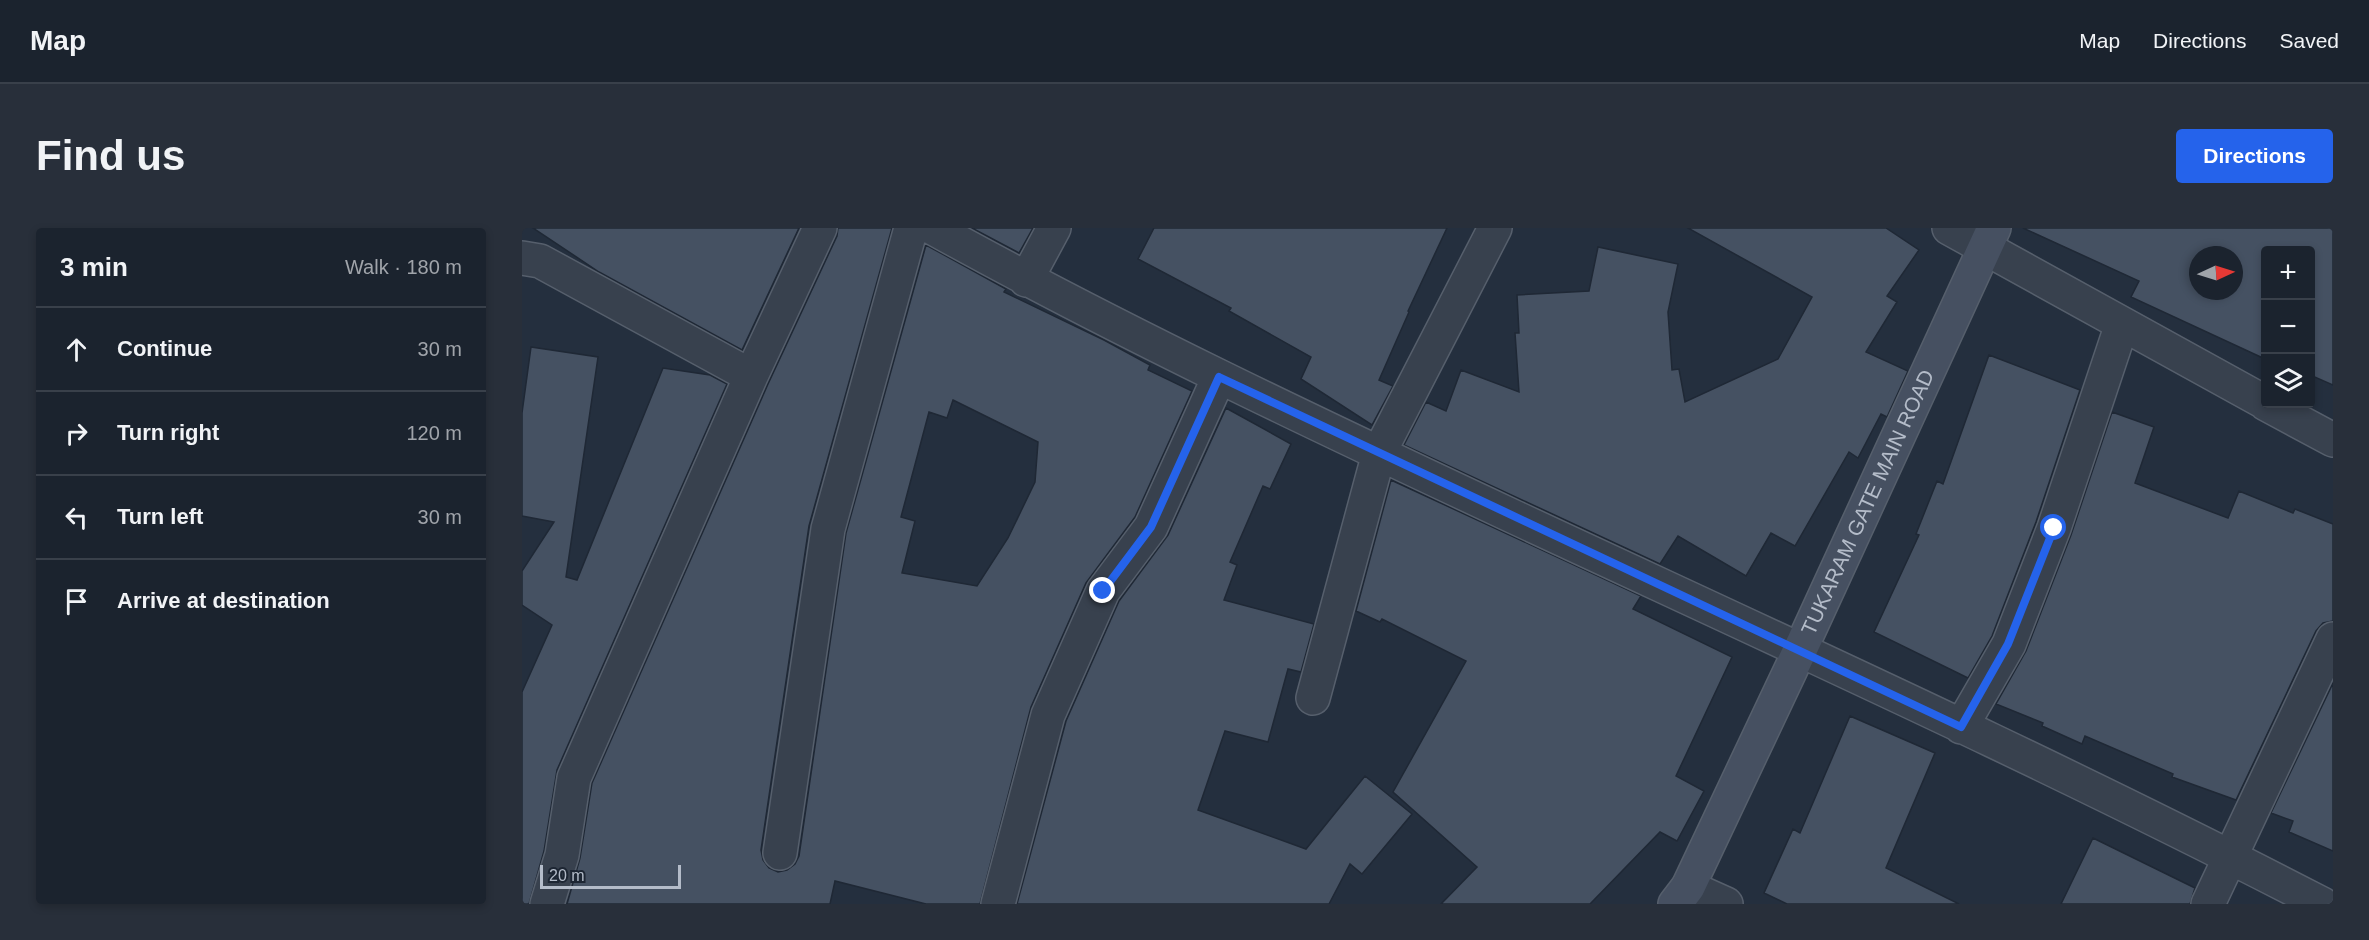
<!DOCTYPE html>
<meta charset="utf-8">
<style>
:root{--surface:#1b232e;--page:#282f3a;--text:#f1f3f6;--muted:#a0a4aa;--line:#39404a;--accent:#2563eb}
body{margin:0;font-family:Arial,sans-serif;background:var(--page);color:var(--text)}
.controls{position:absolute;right:18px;top:18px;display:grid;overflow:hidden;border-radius:6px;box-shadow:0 3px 9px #0003}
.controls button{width:54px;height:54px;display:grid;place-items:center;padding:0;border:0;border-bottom:2px solid var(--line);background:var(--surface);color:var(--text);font:30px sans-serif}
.compass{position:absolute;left:1667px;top:18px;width:54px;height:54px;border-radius:50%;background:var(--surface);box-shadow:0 3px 9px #0003;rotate:86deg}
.scale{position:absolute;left:18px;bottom:15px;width:141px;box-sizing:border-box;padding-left:6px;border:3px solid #b4bcc9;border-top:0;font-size:16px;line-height:21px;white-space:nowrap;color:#b4bcc9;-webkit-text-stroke:4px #1d2633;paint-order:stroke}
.stop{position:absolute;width:18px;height:18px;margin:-14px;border:4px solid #2563eb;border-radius:50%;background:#fff}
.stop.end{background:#2563eb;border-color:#fff;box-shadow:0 2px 6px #0008}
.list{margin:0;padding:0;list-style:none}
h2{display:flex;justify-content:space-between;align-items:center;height:78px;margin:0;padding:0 24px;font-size:26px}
h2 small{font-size:20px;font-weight:400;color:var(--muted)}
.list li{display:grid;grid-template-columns:39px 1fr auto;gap:18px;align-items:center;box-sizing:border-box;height:84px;padding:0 24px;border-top:2px solid var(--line)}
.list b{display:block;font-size:22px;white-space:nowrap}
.list em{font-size:20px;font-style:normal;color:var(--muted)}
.icon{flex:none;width:33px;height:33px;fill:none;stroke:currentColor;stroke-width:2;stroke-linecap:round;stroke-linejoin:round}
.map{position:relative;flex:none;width:1811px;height:676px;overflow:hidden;border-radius:6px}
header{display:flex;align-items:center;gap:36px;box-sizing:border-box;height:84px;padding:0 30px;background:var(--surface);border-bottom:2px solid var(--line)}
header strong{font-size:28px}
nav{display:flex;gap:33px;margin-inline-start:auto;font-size:21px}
.intro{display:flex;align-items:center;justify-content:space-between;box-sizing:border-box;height:144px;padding:0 36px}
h1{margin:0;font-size:42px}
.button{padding:15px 27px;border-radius:6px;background:var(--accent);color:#fff;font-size:21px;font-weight:700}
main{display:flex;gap:36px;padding:0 36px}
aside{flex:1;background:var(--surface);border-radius:6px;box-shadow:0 3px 9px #0003}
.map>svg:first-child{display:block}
.building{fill:#455162;stroke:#1f2835;stroke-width:1.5;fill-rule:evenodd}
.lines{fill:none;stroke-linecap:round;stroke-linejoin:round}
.street-casing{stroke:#565f6c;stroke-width:36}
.secondary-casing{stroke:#565f6c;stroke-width:36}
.street{stroke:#38414e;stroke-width:33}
.secondary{stroke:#465061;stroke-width:33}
.route{stroke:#2563eb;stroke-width:8}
.labels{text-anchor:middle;stroke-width:4.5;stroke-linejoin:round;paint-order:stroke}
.street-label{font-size:21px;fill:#b4bcc9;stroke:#1d2633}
</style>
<header>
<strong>Map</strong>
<nav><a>Map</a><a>Directions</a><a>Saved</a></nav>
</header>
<div class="intro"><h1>Find us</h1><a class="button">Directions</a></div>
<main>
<aside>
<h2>3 min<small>Walk · 180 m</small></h2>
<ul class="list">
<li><svg class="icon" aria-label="ahead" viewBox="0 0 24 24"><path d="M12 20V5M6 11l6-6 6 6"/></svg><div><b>Continue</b></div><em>30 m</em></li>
<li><svg class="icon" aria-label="right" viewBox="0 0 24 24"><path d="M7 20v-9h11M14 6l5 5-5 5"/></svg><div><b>Turn right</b></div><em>120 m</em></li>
<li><svg class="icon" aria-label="left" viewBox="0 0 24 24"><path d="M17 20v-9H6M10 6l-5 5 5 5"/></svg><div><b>Turn left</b></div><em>30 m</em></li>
<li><svg class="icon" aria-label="arrive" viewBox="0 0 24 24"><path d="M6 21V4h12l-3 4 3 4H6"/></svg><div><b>Arrive at destination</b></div></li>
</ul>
</aside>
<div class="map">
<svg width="1811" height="676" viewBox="0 0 1811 676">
<rect width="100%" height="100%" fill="#242f3e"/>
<path class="building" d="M11 0H277L220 122 77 44Z
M316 0H370L287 298 239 622 241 632 247 640 256 644 265 642 273 636 277 628 324 305 404 17 484 61 482 64 582 112 628 137 626 142 670 163 613 289 564 355 509 479 458 676H404L313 653 308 676H45L58 630 70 555 246 156 315 8ZM431 172 516 214 513 254 486 310 455 358 380 345 393 293 379 289 407 184 425 190Z
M450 0H511L497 25Z
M632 0H925L886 83 887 84 857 152 871 158 850 197 779 151 789 129 707 83 709 80 616 31Z
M1166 0H1364L1397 22 1365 68 1375 74 1344 124 1386 143 1365 189 1359 186 1336 230 1327 224 1273 318 1249 305 1224 348 1156 308 1138 336 882 217 904 174 924 183 939 142 997 164 993 105H997L995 67 1067 63 1076 19 1156 36 1146 84 1150 142 1157 141 1163 174 1256 131 1290 69Z
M1501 0H1811V157L1788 147V22H1743V131L1609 69 1617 53ZM1676 27H1712V63H1676Z
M9 119 76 129 44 349 55 352 141 140 188 147 205 156 35 542 22 623 7 676H0V464L30 397 0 377V343L32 294 0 288V185Z
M1467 127 1558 162 1514 294 1470 408 1446 450 1352 404 1397 307 1394 306 1415 253 1421 256Z
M704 180 769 216 748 261 741 258 708 334 715 337 702 372 792 396 779 444 766 441 746 514 703 503 676 582 784 621 843 548 890 586 840 646 828 636 807 676H495L544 493 597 373 646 307Z
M1590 184 1632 199 1613 255 1706 290 1717 263 1771 285 1773 281 1811 296V393L1801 395 1794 403 1714 572 1650 549 1651 546 1563 508 1560 516 1520 498 1521 495 1474 476 1504 423 1549 307Z
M869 252 1119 368 1111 381 1210 429 1154 548 1182 563 1155 613 1138 604 1068 676H919L955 639 871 564 944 433 860 391 858 394 834 383Z
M1811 455V623L1767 604 1771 593 1749 585Z
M1328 488 1413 525 1364 640 1437 676H1265L1242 665 1271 601 1278 605Z
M1571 610 1673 660 1668 676H1539Z"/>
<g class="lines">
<defs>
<path id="street" d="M411 0C599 104 794 196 988 287 1260 414 1534 538 1800 676
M1427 0 1744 175
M0 30 18 33 229 148
M504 52 532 0
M1744 176 1811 212
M791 470 857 225 973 0
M1439 499 1487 416 1532 300 1600 96
M258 625 306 301 389 0
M1166 659 1204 676
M25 676 40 627 52 550 229 148 298 0
M476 676 526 487 581 363 629 299 697 149
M1686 676 1811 411"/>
<g id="secondary">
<path id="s1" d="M1153 676 1166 659 1278 422 1472 0"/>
</g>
</defs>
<use href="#street" class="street-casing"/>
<use href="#secondary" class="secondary-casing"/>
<use href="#street" class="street"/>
<use href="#secondary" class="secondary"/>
</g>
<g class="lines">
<path class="route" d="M581 363 629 299 697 149 1439 499 1486 416 1532 300"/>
</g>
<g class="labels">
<g class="street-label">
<text dy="7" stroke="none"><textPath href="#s1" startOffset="446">TUKARAM GATE MAIN ROAD</textPath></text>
</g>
</g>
</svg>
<div class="controls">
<button>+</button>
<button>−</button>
<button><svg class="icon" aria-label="layers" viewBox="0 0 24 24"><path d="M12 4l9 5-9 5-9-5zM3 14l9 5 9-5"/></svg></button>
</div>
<svg class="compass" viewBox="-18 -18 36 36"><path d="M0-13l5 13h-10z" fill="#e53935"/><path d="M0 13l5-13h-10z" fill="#a0a4aa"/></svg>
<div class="scale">20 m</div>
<div class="stop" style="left:1532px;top:300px"></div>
<div class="stop end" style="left:581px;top:363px"></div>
</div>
</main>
